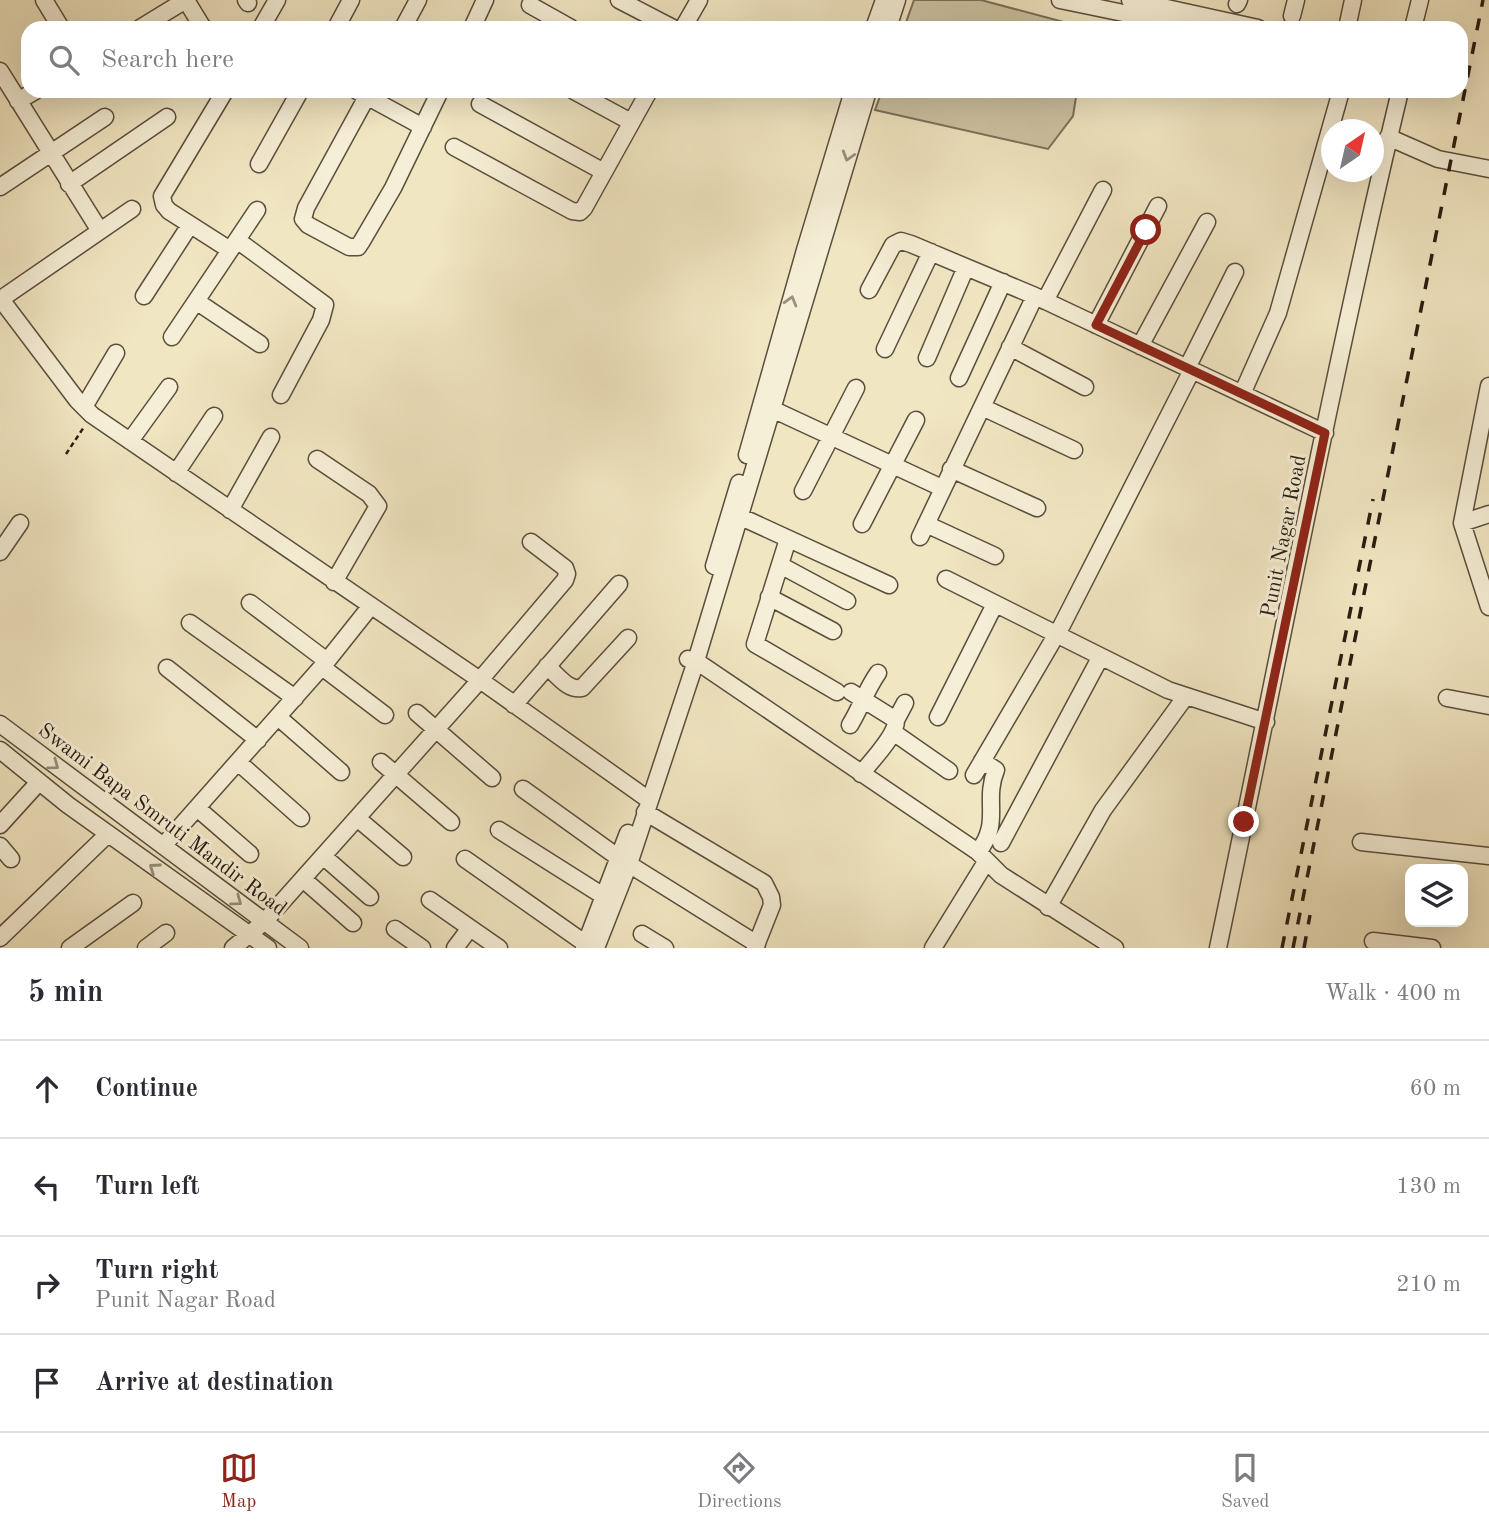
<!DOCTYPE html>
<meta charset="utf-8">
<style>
:root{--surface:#fff;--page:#f2f2f3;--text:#2b2b33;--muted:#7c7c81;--line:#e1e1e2;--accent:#8f2418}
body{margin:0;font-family:"Old Standard TT",serif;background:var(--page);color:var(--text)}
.controls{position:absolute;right:21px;bottom:21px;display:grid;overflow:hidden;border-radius:14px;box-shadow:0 7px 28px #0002}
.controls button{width:63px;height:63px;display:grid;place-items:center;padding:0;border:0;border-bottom:2px solid var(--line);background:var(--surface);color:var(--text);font:35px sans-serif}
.compass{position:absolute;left:1321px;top:119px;width:63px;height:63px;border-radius:50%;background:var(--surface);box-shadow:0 7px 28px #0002;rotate:34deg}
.stop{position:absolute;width:21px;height:21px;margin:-16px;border:5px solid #8f2418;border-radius:50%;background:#fff}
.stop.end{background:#8f2418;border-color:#fff;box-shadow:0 2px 7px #0008}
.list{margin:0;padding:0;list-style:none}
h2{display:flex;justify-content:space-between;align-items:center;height:91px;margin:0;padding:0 28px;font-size:30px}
h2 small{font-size:23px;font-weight:400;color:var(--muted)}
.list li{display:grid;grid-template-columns:46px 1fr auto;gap:21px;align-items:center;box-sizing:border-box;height:98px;padding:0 28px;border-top:2px solid var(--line)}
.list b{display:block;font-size:26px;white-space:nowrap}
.list p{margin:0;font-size:23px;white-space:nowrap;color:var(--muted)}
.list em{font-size:23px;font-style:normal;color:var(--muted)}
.icon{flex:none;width:38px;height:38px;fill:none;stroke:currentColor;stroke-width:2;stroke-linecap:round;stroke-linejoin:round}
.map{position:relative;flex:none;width:1489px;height:948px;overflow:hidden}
.search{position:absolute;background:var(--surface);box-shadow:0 7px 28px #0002;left:21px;right:21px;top:21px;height:77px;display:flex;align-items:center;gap:18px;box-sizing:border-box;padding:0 24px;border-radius:21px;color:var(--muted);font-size:26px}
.sheet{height:483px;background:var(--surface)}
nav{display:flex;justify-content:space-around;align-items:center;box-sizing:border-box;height:98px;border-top:2px solid var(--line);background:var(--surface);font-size:19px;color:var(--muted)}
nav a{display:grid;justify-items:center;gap:4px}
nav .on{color:var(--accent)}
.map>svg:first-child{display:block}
.green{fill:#cfc4a4;stroke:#7c705a;stroke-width:2}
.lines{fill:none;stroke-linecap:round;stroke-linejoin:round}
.minor-casing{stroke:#5a4e3c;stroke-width:19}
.path{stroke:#281c0f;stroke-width:2.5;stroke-dasharray:5 3.5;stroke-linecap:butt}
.minor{stroke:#f6efd7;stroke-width:16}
.rail{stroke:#281c0f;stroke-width:3.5;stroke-dasharray:12 12;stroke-linecap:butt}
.oneway{stroke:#99907d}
.route{stroke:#8f2418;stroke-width:9}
.labels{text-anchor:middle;stroke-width:6;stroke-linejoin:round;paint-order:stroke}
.street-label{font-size:21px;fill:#281c0f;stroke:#f6efd7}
</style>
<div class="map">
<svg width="1489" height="948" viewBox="0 0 1489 948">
<rect width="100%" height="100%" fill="#f1e6c2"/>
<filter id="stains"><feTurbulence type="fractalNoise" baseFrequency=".00286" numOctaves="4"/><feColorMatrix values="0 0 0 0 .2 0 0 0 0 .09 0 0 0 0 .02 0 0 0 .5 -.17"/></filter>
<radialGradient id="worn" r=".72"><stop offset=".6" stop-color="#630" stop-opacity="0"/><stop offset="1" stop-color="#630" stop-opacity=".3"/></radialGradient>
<path class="green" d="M914 0H981L1086 28H904Z
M882 91H1077L1073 116 1048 149 875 110Z"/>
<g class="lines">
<defs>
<path id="minor" d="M44 0 61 28
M186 0 203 28
M246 0 248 3
M619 0 673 28
M1060 0 1196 28
M1130 0 1258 28
M1237 4 1239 0
M530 5 571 28
M1292 16 1296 0
M140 28 186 0
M261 28 277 0
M336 28 351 0
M403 28 418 0
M472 28 485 0
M683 28 699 0
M874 28 884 0
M888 28 897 0
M1347 28 1353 0
M1413 28 1420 0
M0 71 100 231 1 299
M225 91 162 196 164 205 169 211 230 250
M357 91 423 127
M370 91 306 208 303 219 308 225 349 247H358L362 241 393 188 440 91
M574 91 631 122
M18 101 35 91
M480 104 604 172
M1388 137 1438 159 1489 169
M454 147 572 211 580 212 584 208 649 91
M259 164 300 91
M69 184 167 117
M0 187 105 117
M100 231 132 209
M237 240 325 305 321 320 281 395
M869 290 893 245 901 241 911 244 1035 296 1325 433
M144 296 190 225
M0 298 77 400 92 415 480 680 649 800
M196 301 260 344
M1045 301 1103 190
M1096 325 1158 206
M172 337 257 210
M1140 346 1207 222
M1010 347 1085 387
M885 349 931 252
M927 358 966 267
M1187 368 1235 272
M959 378 1003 282
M1489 386 1462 523 1489 607
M1242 394 1278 313 1341 91
M84 407 116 353
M982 407 1074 450
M772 409 942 488
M130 441 169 387
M747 455 805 250 853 91
M317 459 369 494 378 506 334 582
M951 469 1037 508
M176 473 214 416
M803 491 856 388
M230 510 271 437
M741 517 889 585
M1462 523 1489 514
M862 524 916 420
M926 524 995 556
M920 537 1035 296
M788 539 755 644 837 692
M0 552 20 523
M780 565 847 601
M714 566 739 483
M946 579 1168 690 1266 722
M769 597 833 631
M250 603 327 661
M190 623 295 698
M688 659 696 661 978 852 1001 875 1115 948
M547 666C557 675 568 691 582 688L628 638
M322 667 385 715
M167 668 258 740
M851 692 896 720C897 735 871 761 861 774
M1447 698 1489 706
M514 705 619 584
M417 713 492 778
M278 717 341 772
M938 717 995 604
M896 720 905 703
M0 724 300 948
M850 725C861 707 866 690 878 673
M893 732 949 771
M0 750 68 805 268 948
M238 762 301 818
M381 762 451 822
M974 775 1062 625 1192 370
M523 789 619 858 757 944
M197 808 250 854
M645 812 764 883 771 897 772 905 755 948
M357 818 403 857
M0 825 39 782
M499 830 605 897
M1361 842 1489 856
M1001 843 1100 658
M0 846 11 859
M163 846 327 661 370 607
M978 852C1002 822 983 801 996 770L982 761
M323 856 370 897
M465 859 586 944
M303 879 353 923
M430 900 499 948
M1048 907 1103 810 1186 696
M395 929 422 948
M642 934 665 948
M0 938 108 834
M1373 941 1432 948
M70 948 133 903
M146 948 166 933
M233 948 265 921 480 680 565 580 567 574 565 568 531 542
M455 948 470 928
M584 948 628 833
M596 948 629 864 696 661 868 91
M933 948 986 862
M1218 948C1278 662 1332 375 1400 91"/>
</defs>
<use href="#minor" class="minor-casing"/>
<path class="path" d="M66 454 84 427"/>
<use href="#minor" class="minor"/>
<path class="rail" d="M1282 948 1373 499
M1293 948 1483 0
M1304 948 1310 915"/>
</g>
<defs><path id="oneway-chevron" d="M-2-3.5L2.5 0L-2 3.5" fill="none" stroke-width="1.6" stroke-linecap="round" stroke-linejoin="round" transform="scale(1.75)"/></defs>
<g class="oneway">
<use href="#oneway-chevron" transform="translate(848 156) rotate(107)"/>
<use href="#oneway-chevron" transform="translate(791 301) rotate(-74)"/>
<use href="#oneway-chevron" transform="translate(54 765) rotate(37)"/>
<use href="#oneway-chevron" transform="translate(154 868) rotate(-145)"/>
<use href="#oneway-chevron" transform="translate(237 901) rotate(36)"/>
</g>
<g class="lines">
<path class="route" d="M1146 230 1096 325 1325 433 1244 822"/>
</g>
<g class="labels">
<g class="street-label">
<text transform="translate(1283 536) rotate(-79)" y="7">Punit Nagar Road</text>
<text transform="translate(163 819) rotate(37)" y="7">Swami Bapa Smruti Mandir Road</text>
</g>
</g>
<rect width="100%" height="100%" filter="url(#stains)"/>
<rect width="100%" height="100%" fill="url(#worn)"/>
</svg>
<div class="controls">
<button><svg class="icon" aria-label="layers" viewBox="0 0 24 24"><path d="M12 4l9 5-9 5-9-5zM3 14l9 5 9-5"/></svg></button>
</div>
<svg class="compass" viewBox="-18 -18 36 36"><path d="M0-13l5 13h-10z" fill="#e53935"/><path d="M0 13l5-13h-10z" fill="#7c7c81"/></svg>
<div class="stop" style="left:1146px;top:230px"></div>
<div class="stop end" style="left:1244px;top:822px"></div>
<div class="search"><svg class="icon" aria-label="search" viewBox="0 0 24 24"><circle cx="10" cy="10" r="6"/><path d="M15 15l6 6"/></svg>Search here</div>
</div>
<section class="sheet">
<h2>5 min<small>Walk · 400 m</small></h2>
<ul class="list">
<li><svg class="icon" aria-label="ahead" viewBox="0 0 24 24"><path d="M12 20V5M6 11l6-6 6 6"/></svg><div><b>Continue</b></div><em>60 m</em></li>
<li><svg class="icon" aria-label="left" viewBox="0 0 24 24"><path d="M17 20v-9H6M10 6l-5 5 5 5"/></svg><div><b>Turn left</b></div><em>130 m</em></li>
<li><svg class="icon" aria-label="right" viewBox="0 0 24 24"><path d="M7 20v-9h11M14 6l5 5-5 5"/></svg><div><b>Turn right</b><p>Punit Nagar Road</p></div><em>210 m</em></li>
<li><svg class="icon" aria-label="arrive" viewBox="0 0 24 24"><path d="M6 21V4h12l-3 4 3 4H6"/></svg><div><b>Arrive at destination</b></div></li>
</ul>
</section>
<nav>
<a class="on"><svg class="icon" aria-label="map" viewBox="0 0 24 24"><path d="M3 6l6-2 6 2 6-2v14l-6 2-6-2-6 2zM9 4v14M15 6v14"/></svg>Map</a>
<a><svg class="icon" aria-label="directions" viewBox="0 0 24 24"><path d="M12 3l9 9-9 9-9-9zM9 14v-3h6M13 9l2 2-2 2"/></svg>Directions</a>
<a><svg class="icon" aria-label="saved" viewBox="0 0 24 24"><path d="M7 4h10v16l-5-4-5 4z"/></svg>Saved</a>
</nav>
